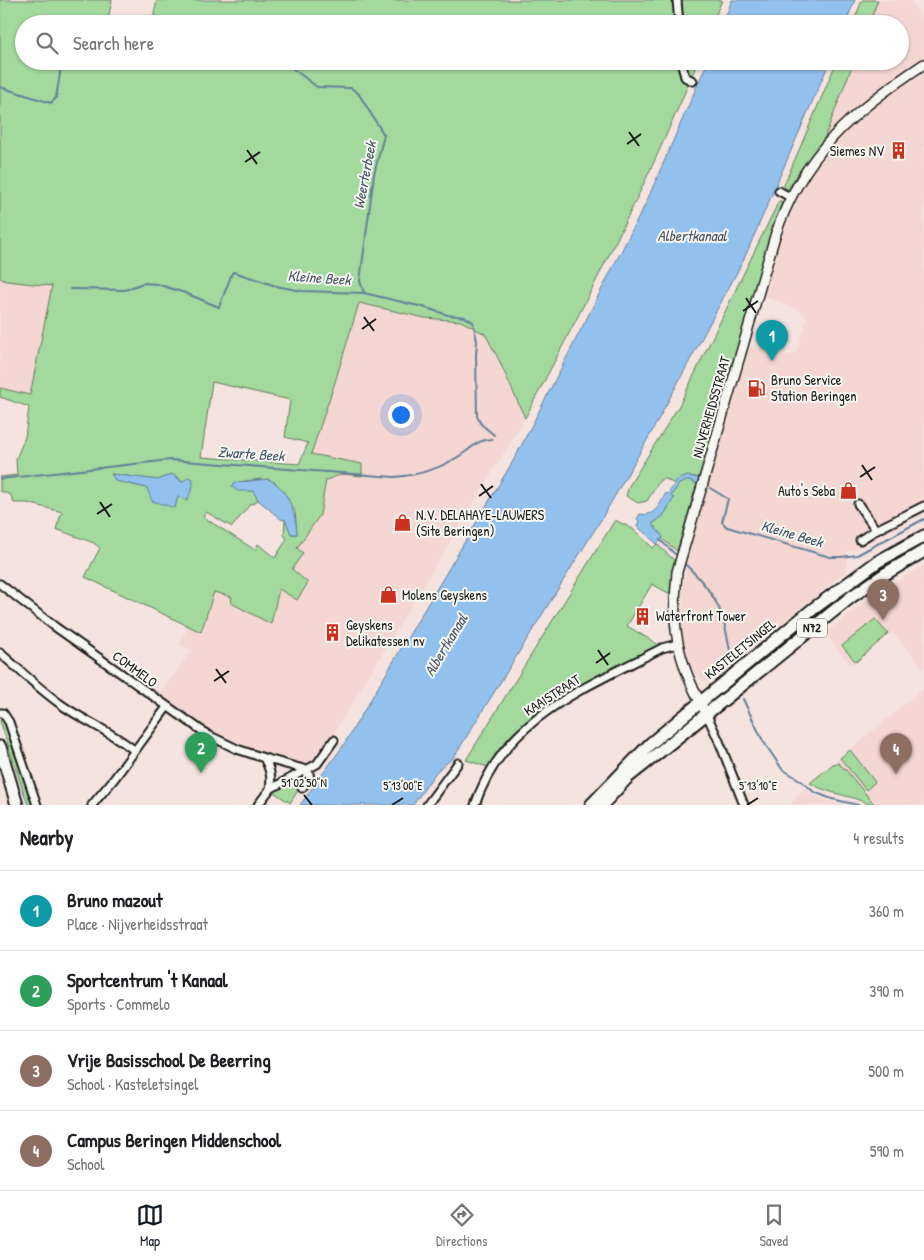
<!DOCTYPE html>
<meta charset="utf-8">
<style>
:root{--surface:#fff;--page:#f6f6f6;--text:#202124;--muted:#757577;--line:#e0e0e0;--accent:#111827}
body{margin:0;font-family:"Patrick Hand",sans-serif;background:var(--page);color:var(--text)}
.you{position:absolute;left:400px;top:414px;width:18px;height:18px;margin:-12px;border:4px solid #fff;border-radius:50%;background:#1a73e8;box-shadow:0 0 0 8px #1a73e833}
.badge{display:grid;place-items:center;width:32px;height:32px;border-radius:50%;background:var(--accent);color:#fff;font-size:16px;font-weight:700}
.pin{position:absolute;translate:-50% -41px;filter:drop-shadow(0 1px 2px #0008)}
.pin::after{content:'';position:absolute;top:26px;width:18px;height:15px;background:inherit;clip-path:polygon(0 0,100% 0,50% 100%)}
.list{margin:0;padding:0;list-style:none}
h2{display:flex;justify-content:space-between;align-items:center;height:65px;margin:0;padding:0 20px;font-size:21px}
h2 small{font-size:16px;font-weight:400;color:var(--muted)}
.list li{display:grid;grid-template-columns:32px 1fr auto;gap:15px;align-items:center;box-sizing:border-box;height:80px;padding:0 20px;border-top:1px solid var(--line)}
.list b{display:block;font-size:19px;white-space:nowrap}
.list p{margin:0;font-size:16px;white-space:nowrap;color:var(--muted)}
.list em{font-size:16px;font-style:normal;color:var(--muted)}
.icon{flex:none;width:28px;height:28px;fill:none;stroke:currentColor;stroke-width:2;stroke-linecap:round;stroke-linejoin:round}
.map{position:relative;flex:none;width:924px;height:805px;overflow:hidden}
.search{position:absolute;background:var(--surface);box-shadow:0 1px 4px #0004;left:15px;right:15px;top:15px;height:55px;display:flex;align-items:center;gap:12px;box-sizing:border-box;padding:0 18px;border-radius:28px;color:var(--muted);font-size:19px}
.sheet{height:385px;background:var(--surface)}
nav{display:flex;justify-content:space-around;align-items:center;box-sizing:border-box;height:70px;border-top:1px solid var(--line);background:var(--surface);font-size:14px;color:var(--muted)}
nav a{display:grid;justify-items:center;gap:2px}
nav .on{color:var(--accent)}
.map>svg:first-child{display:block}
.built{fill:#f4d6d2}
.green{fill:#a3d99d;stroke:#607a5c;fill-rule:evenodd}
.water{fill:#93c1ee;stroke:#637f9a}
.lines{fill:none;stroke-linecap:round;stroke-linejoin:round}
.stream{stroke:#637f9a;stroke-width:2}
.minor-casing{stroke:#1c1c1c;stroke-width:11}
.tertiary-casing{stroke:#1c1c1c;stroke-width:12}
.primary-casing{stroke:#1c1c1c;stroke-width:15}
.minor{stroke:#f6f6f2;stroke-width:7}
.tertiary{stroke:#f6f6f2;stroke-width:9}
.primary{stroke:#f6f6f2;stroke-width:11}
.ticks{fill:none;stroke:#1c1c1c;stroke-width:2}
.labels{text-anchor:middle;stroke-width:4;stroke-linejoin:round;paint-order:stroke}
.shield{fill:#f6f6f2;stroke:#5d5d5c;stroke-width:1}
.shield-label{font-size:12px;font-weight:bold;fill:#1c1c1c}
.poi-label{font-size:14px;fill:#1c1c1c;stroke:#f6f6f2;text-anchor:start}
.street-label{font-size:14px;fill:#1c1c1c;stroke:#f6f6f2}
.water-label{font-size:15px;font-style:italic;fill:#465666;stroke:#f6f6f2}
.ticks-label{font-size:12px;text-anchor:middle;fill:#1c1c1c;stroke:#f6f6f2;stroke-width:4;stroke-linejoin:round;paint-order:stroke}
</style>
<div class="map">
<svg width="924" height="805" viewBox="0 0 924 805">
<rect width="100%" height="100%" fill="#f5e3df"/>
<filter id="ink" filterUnits="userSpaceOnUse"><feTurbulence type="fractalNoise" baseFrequency=".02" numOctaves="2"/><feDisplacementMap in="SourceGraphic" scale="10" xChannelSelector="R" yChannelSelector="G"/><feConvolveMatrix kernelMatrix="1 2 1 2 8 2 1 2 1" color-interpolation-filters="sRGB"/></filter>
<g filter="url(#ink)">
<path class="built" d="M878 0H913L911 2 924 22V57L863 100 824 139 854 61H900V24H869Z
M924 70V514L858 548 847 552V570L720 675 709 682 700 679 691 668 685 646 682 626 683 586 690 548 748 345 785 356 793 354H796L807 319 803 312 763 295 789 213 809 177 834 144 862 116 894 90Z
M0 278 6 281 52 285 30 395 0 388Z
M359 303 425 318 461 321 485 334 498 358 525 418 331 738 316 759 310 763 302 765 268 755 227 738 199 723 158 696 192 650 180 644 188 626 202 632 214 592 232 597 271 624 279 589 308 583 292 570 296 548 320 515 326 480 343 474 362 475V464L311 454 335 382Z
M924 565V669L892 632 854 664 849 663 825 633 880 591Z
M924 688V805H869L860 800 829 792 810 783Z
M804 789 816 797 836 804 844 805H790Z"/>
<path class="green" d="M0 0H112L107 24H24V61H698C648 184 586 301 525 418L498 358 485 334 461 321 425 318 359 303 335 382 311 454 362 464V476L343 474 326 480 320 515 297 548 303 553 292 569 308 583 297 600 279 589 271 624 231 603 232 597 214 592 201 632 85 577 100 548 94 543 56 529 62 512 28 503H14L11 495 0 491V477L17 475 16 459 25 437 29 407 0 397V388L30 395 52 286 6 281 0 278ZM212 382 290 400 285 437 308 443 299 464 201 457ZM111 474 158 480 167 476 178 477 182 482 175 507 151 495 147 488 116 481ZM261 479 275 482 295 511 297 534H291L285 519 284 535 287 539 275 558 258 544 255 550 203 517 206 512 232 527 251 503 253 504 258 500 253 491 246 490 238 482Z
M157 0H722L712 24H152Z
M862 0H878L869 24H853Z
M837 61H854L824 139 800 170 788 189H785L784 185Z
M779 201H782V203L774 225 699 478C690 475 680 477 674 484L666 479 660 480 647 501 638 503 626 496 629 486 680 404Z
M689 480 697 484 677 551 662 539 663 537 652 524 663 516 674 498 671 496 679 484Z
M615 520 633 529 653 548 657 544 674 560 670 594 652 584 627 626 659 645 566 693 542 708 512 734 488 767 466 760Z
M875 619 888 634 856 662 842 646Z
M1 719 4 722 32 805H28L0 721Z
M850 750 875 782 866 790 840 758Z
M838 763 845 769 875 805C868 805 863 801 856 799 841 794 825 792 810 783L833 764Z
M305 774 308 775 290 803 272 791Z"/>
<path class="water" d="M732 0H855L845 24H723Z
M708 61H830L743 261 650 435 602 518 454 757 436 772 413 805H300L343 746 516 456 645 205Z
M111 474 158 480 172 474 182 482 189 477 193 479V486L187 501 178 496 175 508 152 501 147 488 116 481Z
M688 476 699 478 697 484 689 480 679 484 671 496 674 498 663 516 652 524 663 537 657 544 637 526 639 521 637 519 640 514C655 517 659 505 666 493L668 494 677 480Z
M268 479C288 487 296 514 297 534H291L285 519 282 520 258 500 253 491H238L232 487 234 483 238 482Z"/>
<g class="lines">
<path class="stream" d="M128 61H141
M166 61H182
M283 61 317 87 351 88 358 93 384 135 374 174 360 281 364 293
M0 87 51 103 56 98 62 61
M70 289 125 290 143 283 157 284 185 293 219 307 232 273 234 272 276 286 302 291 364 293 423 307 448 315 465 317 473 322 477 341 476 355 477 416 481 424 494 435
M0 479 170 460 394 477C421 475 442 468 464 453 477 444 476 441 492 439
M710 488 728 499 722 522 727 527 830 557H841L857 555 924 519
M660 540 675 554
M686 565C721 598 724 616 732 662
M743 699 763 741 782 769 800 780 814 792 832 799 858 805"/>
<defs>
<path id="minor" d="M677 0 679 24
M681 61 685 77 693 81
M779 191 790 197
M858 504 876 530 924 506
M860 540 876 530
M0 584 54 626 208 735 237 749 264 758C270 769 272 776 270 789
M0 653C20 670 38 688 59 703 83 721 113 732 135 751
M0 713H3L9 722 37 805
M706 713 719 741 744 805
M264 758 307 770C313 777 306 782 302 788
M92 805 114 779 167 707
M258 805 270 789 317 764 334 740
M427 805 458 763
M475 805C505 716 586 688 662 648L677 644"/>
<path id="tertiary" d="M706 713C689 683 677 654 675 619 674 603 676 588 677 572L775 236C803 153 853 111 924 64"/>
<path id="primary" d="M0 747 17 805
M591 805 650 744 813 609 877 562 924 536
M602 805 628 777 647 762 851 597 885 574 924 551"/>
</defs>
<use href="#minor" class="minor-casing"/>
<use href="#tertiary" class="tertiary-casing"/>
<use href="#primary" class="primary-casing"/>
<use href="#minor" class="minor"/>
<use href="#tertiary" class="tertiary"/>
<use href="#primary" class="primary"/>
</g>
</g>
<path class="ticks" d="M629 132 639 146M627 144 641 134M247 150 257 164M245 162 260 152M746 298 756 313M743 311 758 301M364 317 374 331M362 329 376 319M862 465 872 480M860 477 875 467M481 484 491 498M479 496 493 486M100 502 110 517M97 514 112 504M598 650 608 665M596 663 610 653M216 669 226 683M214 681 229 671M304 795 312 805M392 805 403 798M747 805 758 798"/>
<defs>
<symbol id="building-bare" viewBox="-9 -9 18 18"><path d="M-4-6H4V6H1V3H-1V6H-4ZM-2.5-4.3h1.7v1.8h-1.7ZM.8-4.3h1.7v1.8H.8ZM-2.5-1h1.7V.8h-1.7ZM.8-1h1.7V.8H.8Z" fill="#c8321e" stroke="#f6f6f2" stroke-width="2.5" paint-order="stroke"/></symbol>
<symbol id="fuel-bare" viewBox="-9 -9 18 18"><path d="M-5.5-6h7V0h2V4h1.3V-2.5L3-4.5l.8-.8L6-3V5H2.5V1h-1V6h-7ZM-4.2-4.7v3.2H.2V-4.7Z" fill="#c8321e" stroke="#f6f6f2" stroke-width="2.5" paint-order="stroke"/></symbol>
<symbol id="shop-bare" viewBox="-9 -9 18 18"><path d="M-5-2.5h2.3a2.7 3.5 0 0 1 5.4 0H5L5.5 6h-11ZM-1.5-2.5h3a1.5 2.3 0 0 0-3 0Z" fill="#c8321e" stroke="#f6f6f2" stroke-width="2.5" paint-order="stroke"/></symbol>
</defs>
<g fill-rule="evenodd">
<use href="#building-bare" x="886" y="138" width="25" height="25"/>
<use href="#fuel-bare" x="744" y="376" width="25" height="25"/>
<use href="#shop-bare" x="836" y="478" width="25" height="25"/>
<use href="#shop-bare" x="390" y="510" width="25" height="25"/>
<use href="#shop-bare" x="376" y="582" width="25" height="25"/>
<use href="#building-bare" x="630" y="604" width="25" height="25"/>
<use href="#building-bare" x="320" y="620" width="25" height="25"/>
</g>
<g class="labels">
<rect class="shield" x="797" y="618.5" width="30" height="19" rx="4"/>
<g class="shield-label">
<text x="812" y="632">N72</text>
</g>
<g class="poi-label">
<text x="884" y="156" text-anchor="end">Siemes NV</text>
<text x="771" y="385">Bruno Service<tspan x="771" dy="16">Station Beringen</tspan></text>
<text x="835" y="496" text-anchor="end">Auto's Seba</text>
<text x="416" y="520">N.V. DELAHAYE-LAUWERS<tspan x="416" dy="16">(Site Beringen)</tspan></text>
<text x="402" y="600">Molens Geyskens</text>
<text x="656" y="621">Waterfront Tower</text>
<text x="346" y="630">Geyskens<tspan x="346" dy="16">Delikatessen nv</tspan></text>
</g>
<g class="street-label">
<text transform="translate(711 407) rotate(-74)" y="5">NIJVERHEIDSSTRAAT</text>
<text transform="translate(740 649) rotate(-39)" y="5">KASTELETSINGEL</text>
<text transform="translate(135 669) rotate(36)" y="5">COMMELO</text>
<text transform="translate(552 695) rotate(-33)" y="5">KAAISTRAAT</text>
</g>
<g class="water-label">
<text transform="translate(365 175) rotate(-79)" y="5">Weerterbeek</text>
<text x="692" y="241">Albertkanaal</text>
<text transform="translate(319 278) rotate(4)" y="5">Kleine Beek</text>
<text transform="translate(251 454) rotate(4)" y="5">Zwarte Beek</text>
<text transform="translate(792 534) rotate(16)" y="5">Kleine Beek</text>
<text transform="translate(446 645) rotate(-59)" y="5">Albertkanaal</text>
</g>
</g>
<g class="ticks-label">
<text x="304" y="787">51°02'50"N</text>
<text x="403" y="790">5°13'00"E</text>
<text x="758" y="790">5°13'10"E</text>
</g>
</svg>
<div class="you"></div>
<div class="pin badge" style="left:772px;top:361px;background:#0f9aa8">1</div>
<div class="pin badge" style="left:201px;top:773px;background:#2e9e5b">2</div>
<div class="pin badge" style="left:883px;top:620px;background:#8d6e63">3</div>
<div class="pin badge" style="left:896px;top:774px;background:#8d6e63">4</div>
<div class="search"><svg class="icon" aria-label="search" viewBox="0 0 24 24"><circle cx="10" cy="10" r="6"/><path d="M15 15l6 6"/></svg>Search here</div>
</div>
<section class="sheet">
<h2>Nearby<small>4 results</small></h2>
<ul class="list">
<li><span class="badge" style="background:#0f9aa8">1</span><div><b>Bruno mazout</b><p>Place · Nijverheidsstraat</p></div><em>360 m</em></li>
<li><span class="badge" style="background:#2e9e5b">2</span><div><b>Sportcentrum 't Kanaal</b><p>Sports · Commelo</p></div><em>390 m</em></li>
<li><span class="badge" style="background:#8d6e63">3</span><div><b>Vrije Basisschool De Beerring</b><p>School · Kasteletsingel</p></div><em>500 m</em></li>
<li><span class="badge" style="background:#8d6e63">4</span><div><b>Campus Beringen Middenschool</b><p>School</p></div><em>590 m</em></li>
</ul>
</section>
<nav>
<a class="on"><svg class="icon" aria-label="map" viewBox="0 0 24 24"><path d="M3 6l6-2 6 2 6-2v14l-6 2-6-2-6 2zM9 4v14M15 6v14"/></svg>Map</a>
<a><svg class="icon" aria-label="directions" viewBox="0 0 24 24"><path d="M12 3l9 9-9 9-9-9zM9 14v-3h6M13 9l2 2-2 2"/></svg>Directions</a>
<a><svg class="icon" aria-label="saved" viewBox="0 0 24 24"><path d="M7 4h10v16l-5-4-5 4z"/></svg>Saved</a>
</nav>
